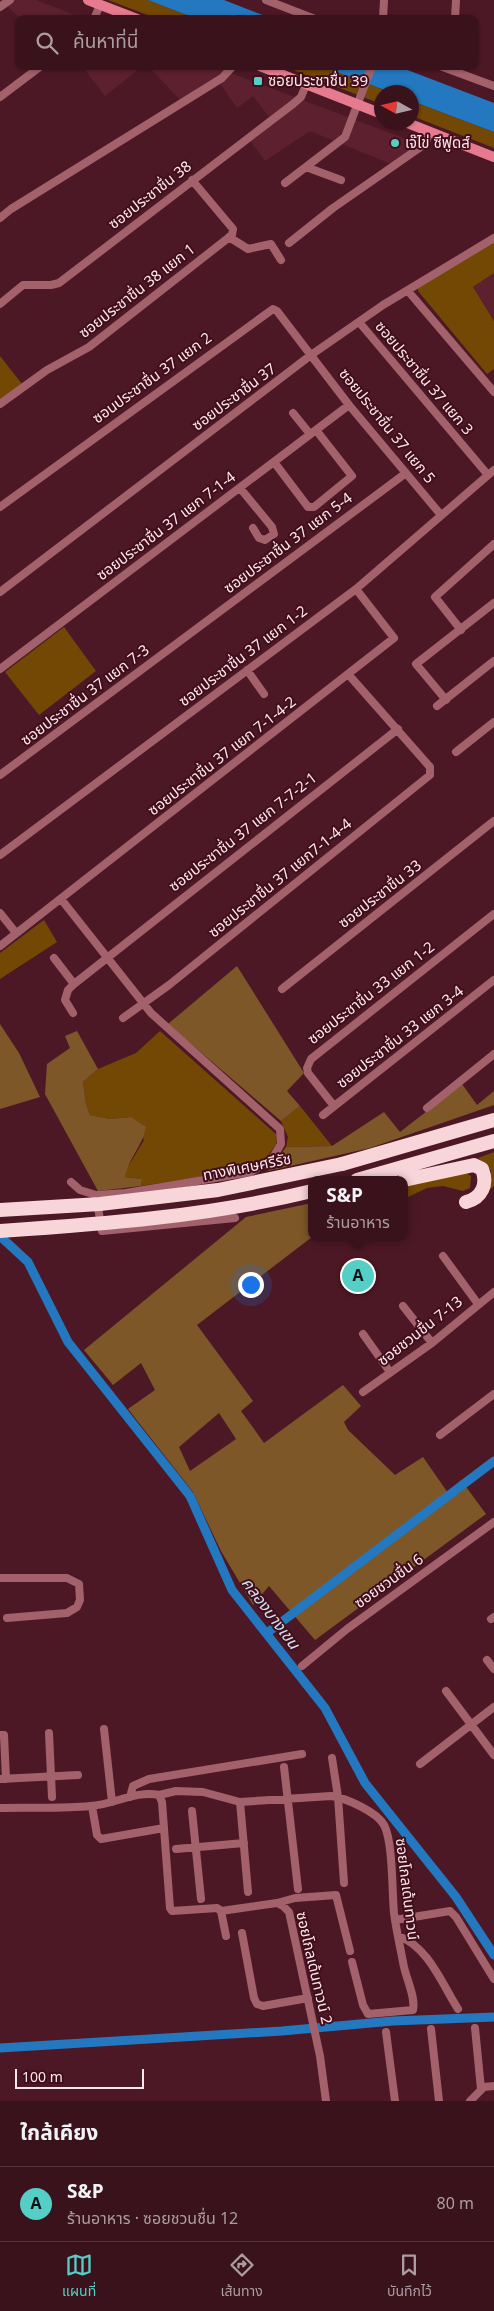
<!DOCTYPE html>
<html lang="th">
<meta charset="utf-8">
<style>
:root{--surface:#3a121c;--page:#452029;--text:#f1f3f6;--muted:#ab9ea3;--line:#54323b;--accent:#55cec5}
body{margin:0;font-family:Georgia,"Noto Sans Thai",serif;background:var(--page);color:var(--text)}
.compass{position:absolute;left:374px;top:85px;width:45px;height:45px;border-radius:50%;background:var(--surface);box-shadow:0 1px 4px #0004;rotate:278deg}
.scale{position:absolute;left:15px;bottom:12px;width:129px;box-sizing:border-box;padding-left:5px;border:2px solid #fee8eb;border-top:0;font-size:14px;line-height:18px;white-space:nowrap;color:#fee8eb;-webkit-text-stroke:4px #410e1b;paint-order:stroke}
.you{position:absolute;left:250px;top:1284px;width:18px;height:18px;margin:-12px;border:4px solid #fff;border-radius:50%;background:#1a73e8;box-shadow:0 0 0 8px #1a73e833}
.badge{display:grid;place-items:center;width:32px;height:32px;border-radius:50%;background:var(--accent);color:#111;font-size:16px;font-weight:700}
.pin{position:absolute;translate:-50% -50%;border:2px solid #fff;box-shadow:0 1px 5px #0006}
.popup{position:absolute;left:308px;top:1176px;width:100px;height:65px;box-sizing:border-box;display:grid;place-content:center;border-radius:10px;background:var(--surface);filter:drop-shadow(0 1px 4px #0005);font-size:16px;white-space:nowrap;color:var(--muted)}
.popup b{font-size:19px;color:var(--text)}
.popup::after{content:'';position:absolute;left:50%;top:100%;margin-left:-10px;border:10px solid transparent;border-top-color:var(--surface)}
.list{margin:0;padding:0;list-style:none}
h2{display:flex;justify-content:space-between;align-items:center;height:65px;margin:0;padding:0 20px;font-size:21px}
h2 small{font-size:16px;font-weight:400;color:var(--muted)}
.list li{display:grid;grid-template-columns:32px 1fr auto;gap:15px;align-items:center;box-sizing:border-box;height:75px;padding:0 20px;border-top:1px solid var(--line)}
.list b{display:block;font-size:19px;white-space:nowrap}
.list p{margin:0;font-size:16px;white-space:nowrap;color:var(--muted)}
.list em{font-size:16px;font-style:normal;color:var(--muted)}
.icon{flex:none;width:28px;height:28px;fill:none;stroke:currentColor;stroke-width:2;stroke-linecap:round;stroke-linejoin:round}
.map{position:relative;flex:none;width:494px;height:2101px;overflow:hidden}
.search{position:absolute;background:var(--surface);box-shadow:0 1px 4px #0004;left:15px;right:15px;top:15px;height:55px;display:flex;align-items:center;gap:12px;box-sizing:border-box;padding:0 18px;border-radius:10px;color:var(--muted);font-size:19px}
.sheet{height:140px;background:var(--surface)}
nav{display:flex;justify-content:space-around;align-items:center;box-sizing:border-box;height:70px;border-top:1px solid var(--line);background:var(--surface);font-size:14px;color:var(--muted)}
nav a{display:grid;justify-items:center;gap:2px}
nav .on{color:var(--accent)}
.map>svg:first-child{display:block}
.built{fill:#5c202f}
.green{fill:#734704}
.forest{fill:#7e5728;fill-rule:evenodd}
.water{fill:#2478bf}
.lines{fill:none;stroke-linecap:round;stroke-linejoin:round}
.canal{stroke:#2478bf;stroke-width:9}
.minor{stroke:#a3616c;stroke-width:8}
.secondary{stroke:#e67b8f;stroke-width:10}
.motorway{stroke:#f7d5d9;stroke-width:14}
.motorway-bridge{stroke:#f7d5d9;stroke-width:14}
.poi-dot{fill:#55cec5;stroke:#410e1b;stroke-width:2}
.labels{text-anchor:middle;stroke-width:4;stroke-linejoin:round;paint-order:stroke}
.poi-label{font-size:15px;fill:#fee8eb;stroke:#410e1b;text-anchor:start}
.street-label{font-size:15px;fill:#fee8eb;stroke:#410e1b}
.water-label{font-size:16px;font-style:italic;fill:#cee1f4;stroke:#410e1b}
</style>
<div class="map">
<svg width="494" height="2101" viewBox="0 0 494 2101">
<rect width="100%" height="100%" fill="#4d1825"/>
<path class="built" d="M0 0H36L85 19H21L8 7 0 10Z
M82 66H143L105 96Z
M148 66H212L427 147 391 164 310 131 265 161 246 135 269 117 253 96 237 108 219 82 183 103Z
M494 273V321L473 287Z"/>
<path class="green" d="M108 0H148L197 19H158Z
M283 66H321L390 92H382L381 104Z
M412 101 494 132V148L412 116Z
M494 242V273L473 287 494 321V369L487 374 418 291V288Z
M0 356 22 384 0 400Z
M64 627 96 671 39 715 5 672Z
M44 920 57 942 0 979V953Z
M160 1031 277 1135 276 1145 266 1158 250 1169 141 1186 142 1179 125 1177 126 1170 144 1140 131 1117 110 1119 90 1115 86 1104 83 1082 98 1069 136 1053Z
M300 1106 332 1146 286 1147 288 1137 281 1121Z
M494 1152V1186L487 1192 491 1171 478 1158Z
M460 1170 471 1176 470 1188 463 1191 443 1186 427 1188 404 1199V1183Z"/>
<path class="forest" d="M237 966 304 1073 287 1091 300 1106 281 1121 168 1024Z
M0 1024 19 1053 40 1097 0 1109Z
M77 1031 98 1069 83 1082 86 1104 90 1115 110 1119 131 1117 146 1127C143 1145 128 1159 125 1177L142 1179 141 1186 98 1191 45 1094 47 1064 70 1048 65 1036Z
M462 1084 477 1105 494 1091V1105L370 1148 268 1171 286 1147 332 1146 384 1112 400 1132Z
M312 1203V1237L197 1325 253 1401 241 1411 264 1443 343 1385 361 1406 344 1422 348 1430 395 1475 423 1457 448 1493 461 1480 486 1514 315 1640 269 1586 253 1605 221 1551 193 1492 128 1409 155 1390 141 1363 113 1385 84 1350 246 1217ZM219 1413 236 1439 190 1471 179 1447Z"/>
<path class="water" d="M148 0H224L273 19H197Z
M321 66H397L494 103V132L412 101V92H390Z"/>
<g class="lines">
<path class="canal" d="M0 1236 28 1262 68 1342 190 1496 232 1590 325 1708 365 1783 456 1897 494 1955
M267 1633 494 1461
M0 2048 282 2031 393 2021 494 2017"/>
<path class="minor" d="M266 0 315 19
M0 7 10 0
M94 19 100 5
M383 19 384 0
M455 19 456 0
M440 66 494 86
M0 97 41 66
M306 167 341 180
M285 183 345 137 372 66
M0 218 11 209 222 78 233 66
M229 237 248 249 271 244 281 260
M289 243 333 208 425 144 430 132
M408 291 494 392
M0 304 23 285H51L59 283 293 104 301 97 306 85
M359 322 488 475
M0 404 47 370 89 347 232 235 233 229 192 180
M293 413 310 434
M274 462 308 507H314L352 476 316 430
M240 488 272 527 274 534 265 540 259 538 253 528
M0 507 273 309 277 311 349 405 441 515
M0 592 311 355 383 305 494 238
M461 630 435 597 494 544
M0 669 349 405
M247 670 264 694
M446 700 416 664 494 603
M437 706 494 661
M456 752 494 722
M0 775 406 473
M0 855 356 589 494 470
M61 899 151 1013 280 1129 281 1144 272 1159 251 1172 126 1193 96 1195 80 1190 71 1182
M0 913 16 933
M0 946 394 638 356 589
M54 958 74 984
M282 989 494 821
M73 1013 65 1000 68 990 74 984 398 729
M123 1018 169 985 430 775V767L348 674
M334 1106 308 1073 307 1068 311 1059 494 914
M427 1108 494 1054
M323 1115 494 980
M97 1202 102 1231 235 1218
M443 1256 478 1304
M403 1306 432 1343
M363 1334 390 1372
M363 1392 432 1343 494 1292
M440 1435 494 1394
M0 1578H67L79 1584 80 1600 77 1607 67 1613 7 1618
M491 1619 494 1617
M487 1660 494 1669
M302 1666 347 1629 494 1522
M446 1691 494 1755
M104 1729 112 1802
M49 1733 52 1797
M0 1735H4L6 1779
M332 1758 338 1797 344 1883
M420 1764 494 1707
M284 1767 298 1889
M0 1779 78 1775
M159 1795 176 1791 203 1792 240 1802 331 1796C346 1798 377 1812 384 1825 393 1841 392 1893 394 1913 396 1929 400 1946 403 1962 405 1977 416 1996 413 2010L368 2014 363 2005 352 1962
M130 1797 133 1786 149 1779 302 1754
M240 1802 248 1892
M92 1806 97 1835 101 1839 164 1828
M0 1808C30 1807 61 1809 90 1806 113 1805 136 1790 159 1795L162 1802 170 1908 172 1911 217 1908 221 1911 226 1936
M192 1811 201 1899
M176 1849 244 1843
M277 1903 295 1898 336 1895 350 1951
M221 1911 277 1903 283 1906 289 1912 320 2056 326 2101
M395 1920 450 1911 456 1917 494 1979
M242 1933 254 1998 257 2004 263 2006 308 1998
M398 1936C428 1946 442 1984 458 2009
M475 2028 481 2089
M431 2029 439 2101
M386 2032 395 2101
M470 2101 484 2087 494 2086"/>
<path class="secondary" d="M88 0 137 19
M260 66 382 114
M405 122 494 157"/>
<path class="motorway" d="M342 1164 494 1120
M357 1180 494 1141
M404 1180 474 1165 482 1169C488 1184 482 1198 466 1202"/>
<path class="motorway-bridge" d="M0 1210 100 1204 218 1190 342 1164
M0 1231C104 1224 210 1216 312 1191"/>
</g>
<g class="poi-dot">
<rect x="253" y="76" width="10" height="10" rx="2.5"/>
<circle cx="395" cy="143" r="5"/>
</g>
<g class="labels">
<g class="poi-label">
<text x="268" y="86">ซอยประชาชื่น 39</text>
<text x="405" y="148">เจ๊ไข่ ซีฟูดส์</text>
</g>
<g class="street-label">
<text transform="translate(150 195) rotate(-38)" y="5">ซอยประชาชื่น 38</text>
<text transform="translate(137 291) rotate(-38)" y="5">ซอยประชาชื่น 38 แยก 1</text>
<text transform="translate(152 378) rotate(-36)" y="5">ซอนประชาชื่น 37 แยก 2</text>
<text transform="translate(424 378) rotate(50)" y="5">ซอยประชาชื่น 37 แยก 3</text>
<text transform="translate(234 397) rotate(-37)" y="5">ซอยประชาชื่น 37</text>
<text transform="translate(387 426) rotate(51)" y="5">ซอยประชาชื่น 37 แยก 5</text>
<text transform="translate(166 526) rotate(-37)" y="5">ซอยประชาชื่น 37 แยก 7-1-4</text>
<text transform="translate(288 543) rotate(-37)" y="5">ซอยประชาชื่น 37 แยก 5-4</text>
<text transform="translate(243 656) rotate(-37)" y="5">ซอยประชาชื่น 37 แยก 1-2</text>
<text transform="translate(85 695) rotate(-37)" y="5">ซอยประชาชื่น 37 แยก 7-3</text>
<text transform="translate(222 756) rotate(-38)" y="5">ซอยประชาชื่น 37 แยก 7-1-4-2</text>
<text transform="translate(243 832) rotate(-38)" y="5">ซอยประชาชื่น 37 แยก 7-7-2-1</text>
<text transform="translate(280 878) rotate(-39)" y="5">ซอยประชาชื่น 37 แยก7-1-4-4</text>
<text transform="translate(380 894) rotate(-38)" y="5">ซอยประชาชื่น 33</text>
<text transform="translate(371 993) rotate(-38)" y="5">ซอยประชาชื่น 33 แยก 1-2</text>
<text transform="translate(400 1037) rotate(-38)" y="5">ซอยประชาชื่น 33 แยก 3-4</text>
<text transform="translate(247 1167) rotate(-11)" y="5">ทางพิเศษศรีรัช</text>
<text transform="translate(420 1331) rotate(-38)" y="5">ซอยชวนชื่น 7-13</text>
<text transform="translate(389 1581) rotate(-36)" y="5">ซอยชวนชื่น 6</text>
<text transform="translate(407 1889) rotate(83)" y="5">ซอยโกลเด้นทาวน์</text>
<text transform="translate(314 1968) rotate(77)" y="5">ซอยโกลเด้นทาวน์ 2</text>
</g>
<g class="water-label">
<text transform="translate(271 1613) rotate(53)" y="6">คลองบางเขน</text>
</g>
</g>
</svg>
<svg class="compass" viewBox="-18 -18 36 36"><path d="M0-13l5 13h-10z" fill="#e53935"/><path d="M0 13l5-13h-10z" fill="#ab9ea3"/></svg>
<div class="scale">100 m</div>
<div class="you"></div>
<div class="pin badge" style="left:358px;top:1276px">A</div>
<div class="popup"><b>S&amp;P</b>ร้านอาหาร</div>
<div class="search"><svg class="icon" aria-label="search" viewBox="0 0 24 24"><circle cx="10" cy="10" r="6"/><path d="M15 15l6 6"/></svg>ค้นหาที่นี่</div>
</div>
<section class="sheet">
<h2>ใกล้เคียง<small></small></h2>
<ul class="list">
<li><span class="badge">A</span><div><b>S&amp;P</b><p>ร้านอาหาร · ซอยชวนชื่น 12</p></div><em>80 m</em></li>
</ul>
</section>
<nav>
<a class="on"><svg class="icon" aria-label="map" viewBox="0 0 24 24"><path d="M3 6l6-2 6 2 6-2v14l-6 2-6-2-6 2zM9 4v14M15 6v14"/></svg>แผนที่</a>
<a><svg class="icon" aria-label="directions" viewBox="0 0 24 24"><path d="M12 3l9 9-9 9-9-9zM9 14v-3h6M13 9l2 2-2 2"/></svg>เส้นทาง</a>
<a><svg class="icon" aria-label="saved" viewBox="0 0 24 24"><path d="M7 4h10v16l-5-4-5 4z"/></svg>บันทึกไว้</a>
</nav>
